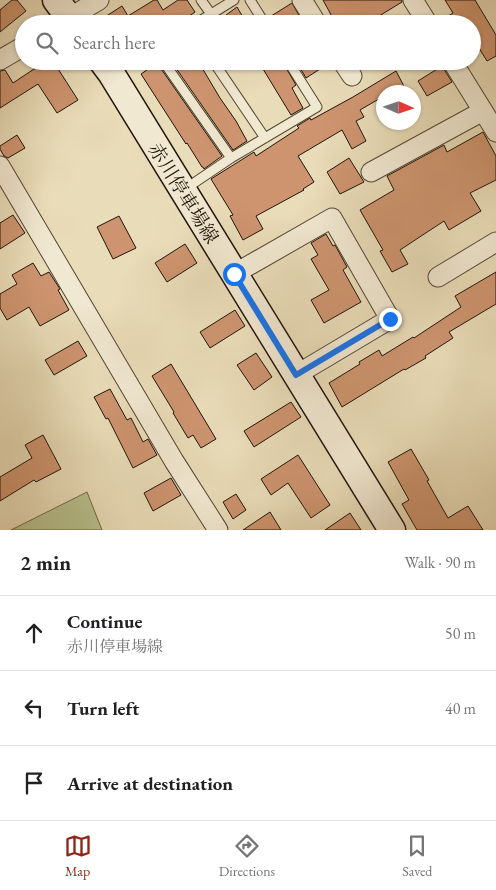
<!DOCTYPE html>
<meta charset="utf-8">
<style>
:root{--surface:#fff;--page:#f2f2f2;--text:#202124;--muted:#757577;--line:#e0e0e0;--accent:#8f2418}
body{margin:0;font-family:"EB Garamond","Noto Serif JP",serif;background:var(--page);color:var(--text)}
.compass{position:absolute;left:376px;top:85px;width:45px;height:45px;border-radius:50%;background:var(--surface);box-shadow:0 1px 4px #0004;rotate:93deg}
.stop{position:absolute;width:15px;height:15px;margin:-11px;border:4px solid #1a73e8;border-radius:50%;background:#fff}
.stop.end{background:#1a73e8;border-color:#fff;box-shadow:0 1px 5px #0008}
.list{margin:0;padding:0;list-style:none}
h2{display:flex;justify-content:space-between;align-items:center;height:65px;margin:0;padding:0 20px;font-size:21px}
h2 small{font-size:16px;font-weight:400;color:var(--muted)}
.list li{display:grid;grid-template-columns:32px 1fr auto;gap:15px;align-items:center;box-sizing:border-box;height:75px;padding:0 20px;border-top:1px solid var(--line)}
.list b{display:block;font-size:19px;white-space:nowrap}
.list p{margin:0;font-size:16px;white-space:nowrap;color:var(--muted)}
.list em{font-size:16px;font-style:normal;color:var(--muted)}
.icon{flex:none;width:28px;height:28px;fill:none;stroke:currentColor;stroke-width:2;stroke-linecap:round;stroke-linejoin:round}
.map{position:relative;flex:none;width:496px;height:530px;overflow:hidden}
.search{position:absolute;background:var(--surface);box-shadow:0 1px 4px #0004;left:15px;right:15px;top:15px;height:55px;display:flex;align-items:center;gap:12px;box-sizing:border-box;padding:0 18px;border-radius:28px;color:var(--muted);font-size:19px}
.sheet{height:290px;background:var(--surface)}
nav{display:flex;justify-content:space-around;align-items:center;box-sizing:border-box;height:70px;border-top:1px solid var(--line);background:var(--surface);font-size:14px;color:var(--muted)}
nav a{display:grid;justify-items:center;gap:2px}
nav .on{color:var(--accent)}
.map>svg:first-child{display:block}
.green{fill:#b8c08e;stroke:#6c6a4a}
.building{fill:#cd946f;stroke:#201407}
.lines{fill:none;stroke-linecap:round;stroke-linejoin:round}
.service-casing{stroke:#524633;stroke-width:11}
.minor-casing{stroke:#524633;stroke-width:21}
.secondary-casing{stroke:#201407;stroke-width:29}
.service{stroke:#f1e8d1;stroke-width:9}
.minor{stroke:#f1e8d1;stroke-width:19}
.secondary{stroke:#f1e8d1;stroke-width:26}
.route{stroke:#1a73e8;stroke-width:6}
.labels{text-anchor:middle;stroke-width:4;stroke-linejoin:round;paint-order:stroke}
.street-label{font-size:19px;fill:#201407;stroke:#f1e8d1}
</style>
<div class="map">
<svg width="496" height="530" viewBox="0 0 496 530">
<rect width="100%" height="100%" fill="#e9dcb8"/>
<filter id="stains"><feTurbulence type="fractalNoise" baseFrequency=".004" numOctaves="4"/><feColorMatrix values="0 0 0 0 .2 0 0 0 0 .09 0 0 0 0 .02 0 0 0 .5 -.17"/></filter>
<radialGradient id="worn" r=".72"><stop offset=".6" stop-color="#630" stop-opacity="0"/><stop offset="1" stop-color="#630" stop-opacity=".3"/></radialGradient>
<path class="green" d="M87 492 102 530H11Z"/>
<path class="building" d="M12 0H17L26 11 0 32V10Z
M154 0H157L163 10 178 0H187L195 12 178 24H94L122 6 128 16Z
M323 0H402V2L366 24H336Z
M445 0H475L496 35V56L487 61 472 37V24H439V22L453 13Z
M292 3 304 24H271L268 18Z
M237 7 247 24H231L226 15Z
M46 61H53L78 100 57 113 38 84 0 108V71L5 70 13 83Z
M171 61H198L220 98 236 121 247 141 233 150Z
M275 61H282L296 85 292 88 303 108 291 115 263 69Z
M296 61H331V62L306 78Z
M157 63 222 156 204 169 203 167H202L187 143 186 144 141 74Z
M442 66 452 82 427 96 418 81Z
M396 71 407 92H384V96L360 110 364 117 356 121 366 141 352 149 342 130 298 156 314 182 303 189 304 190 256 216 263 229 243 240 230 216 233 215 211 179 254 152 256 156 299 128 297 126 310 118 311 120 353 97Z
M483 132 496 156V180L470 193 481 211 449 230 444 221 400 250 408 264 392 272 380 251 383 250 360 210 394 190 387 176 444 145 447 152Z
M17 135 25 148 8 158 4 156 0 149V146Z
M349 158 364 182 340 194 327 172Z
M13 215 25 233 0 249V223Z
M119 216 136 248 113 259 97 227Z
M326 234 333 246 335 245 347 267 343 270 361 302 324 323 311 300 329 290 311 259 318 255 311 243Z
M185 244 197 263 167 282 155 263Z
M33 263 41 276 49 272 60 289 58 290 69 310 40 326 29 307 7 320 0 308V294L17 284 12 275Z
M496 272V304L449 332 453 338 425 356 426 358 405 370 404 369 342 407 329 383 360 364 359 362 379 350 382 356 413 337 414 338 461 307 455 296Z
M235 310 245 326 210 348 200 332Z
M78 341 87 356 54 375 45 360Z
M256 353 272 377 254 390 237 365Z
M171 364 216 439 201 448 193 435 188 438 173 413 174 412 152 376Z
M110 389 127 420 131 418 143 442 148 439 157 455 133 468 108 418 106 419 94 397Z
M291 402 301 417 254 447 244 431Z
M43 435 61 469 36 482 34 480 0 501V477L32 458 25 445Z
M411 449 429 480 427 481 448 518 468 506 483 530H417L402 504 409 500 388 462Z
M298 455 330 505 311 518 288 483 271 495 261 479Z
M171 478 181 495 153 511 144 493Z
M236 494 246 510 233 519 223 502Z
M270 512 281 530H243Z
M350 513 361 530H325Z"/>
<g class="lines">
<defs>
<path id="service" d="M201 0 211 14
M250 0 265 24
M195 24 234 0
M163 61 231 158
M213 61 265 138
M112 72 131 61
M185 189 231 158 317 107 288 61"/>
<path id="minor" d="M302 0 317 24
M413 0 428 24
M59 24 99 0
M0 60 24 46
M342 61 352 76
M452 61 496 132
M0 166 174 461 218 530
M371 172 483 111
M234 274 332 218 390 319 296 375
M438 277 496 242"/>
<path id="secondary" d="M56 0 74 24
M102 61 111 73 392 530"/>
</defs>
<use href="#service" class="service-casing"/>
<use href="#minor" class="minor-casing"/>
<use href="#secondary" class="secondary-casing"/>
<use href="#service" class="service"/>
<use href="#minor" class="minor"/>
<use href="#secondary" class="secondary"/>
</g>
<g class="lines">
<path class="route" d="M234 274 296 375 390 319"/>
</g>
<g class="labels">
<g class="street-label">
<text transform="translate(184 193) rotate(58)" y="7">赤川停車場線</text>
</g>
</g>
<rect width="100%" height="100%" filter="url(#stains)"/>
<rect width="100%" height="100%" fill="url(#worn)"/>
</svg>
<svg class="compass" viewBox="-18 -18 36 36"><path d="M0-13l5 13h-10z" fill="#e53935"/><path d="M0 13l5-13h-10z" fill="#757577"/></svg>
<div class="stop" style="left:234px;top:274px"></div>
<div class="stop end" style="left:390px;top:319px"></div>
<div class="search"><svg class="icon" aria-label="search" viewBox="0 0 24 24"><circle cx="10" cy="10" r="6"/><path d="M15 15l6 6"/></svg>Search here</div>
</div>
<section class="sheet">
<h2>2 min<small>Walk · 90 m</small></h2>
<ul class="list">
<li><svg class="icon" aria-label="ahead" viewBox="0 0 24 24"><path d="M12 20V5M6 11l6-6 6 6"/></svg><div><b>Continue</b><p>赤川停車場線</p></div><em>50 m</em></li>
<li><svg class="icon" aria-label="left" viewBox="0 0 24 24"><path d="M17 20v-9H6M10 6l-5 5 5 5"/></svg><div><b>Turn left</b></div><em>40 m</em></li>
<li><svg class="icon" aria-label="arrive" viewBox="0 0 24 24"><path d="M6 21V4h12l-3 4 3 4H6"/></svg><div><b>Arrive at destination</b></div></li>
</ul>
</section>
<nav>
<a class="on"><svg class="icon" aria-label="map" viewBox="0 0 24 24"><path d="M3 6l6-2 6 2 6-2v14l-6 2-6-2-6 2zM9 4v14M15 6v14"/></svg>Map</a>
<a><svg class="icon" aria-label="directions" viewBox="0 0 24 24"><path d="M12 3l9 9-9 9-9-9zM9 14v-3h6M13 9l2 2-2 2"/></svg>Directions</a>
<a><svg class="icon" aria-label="saved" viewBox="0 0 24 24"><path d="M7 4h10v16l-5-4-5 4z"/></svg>Saved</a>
</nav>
